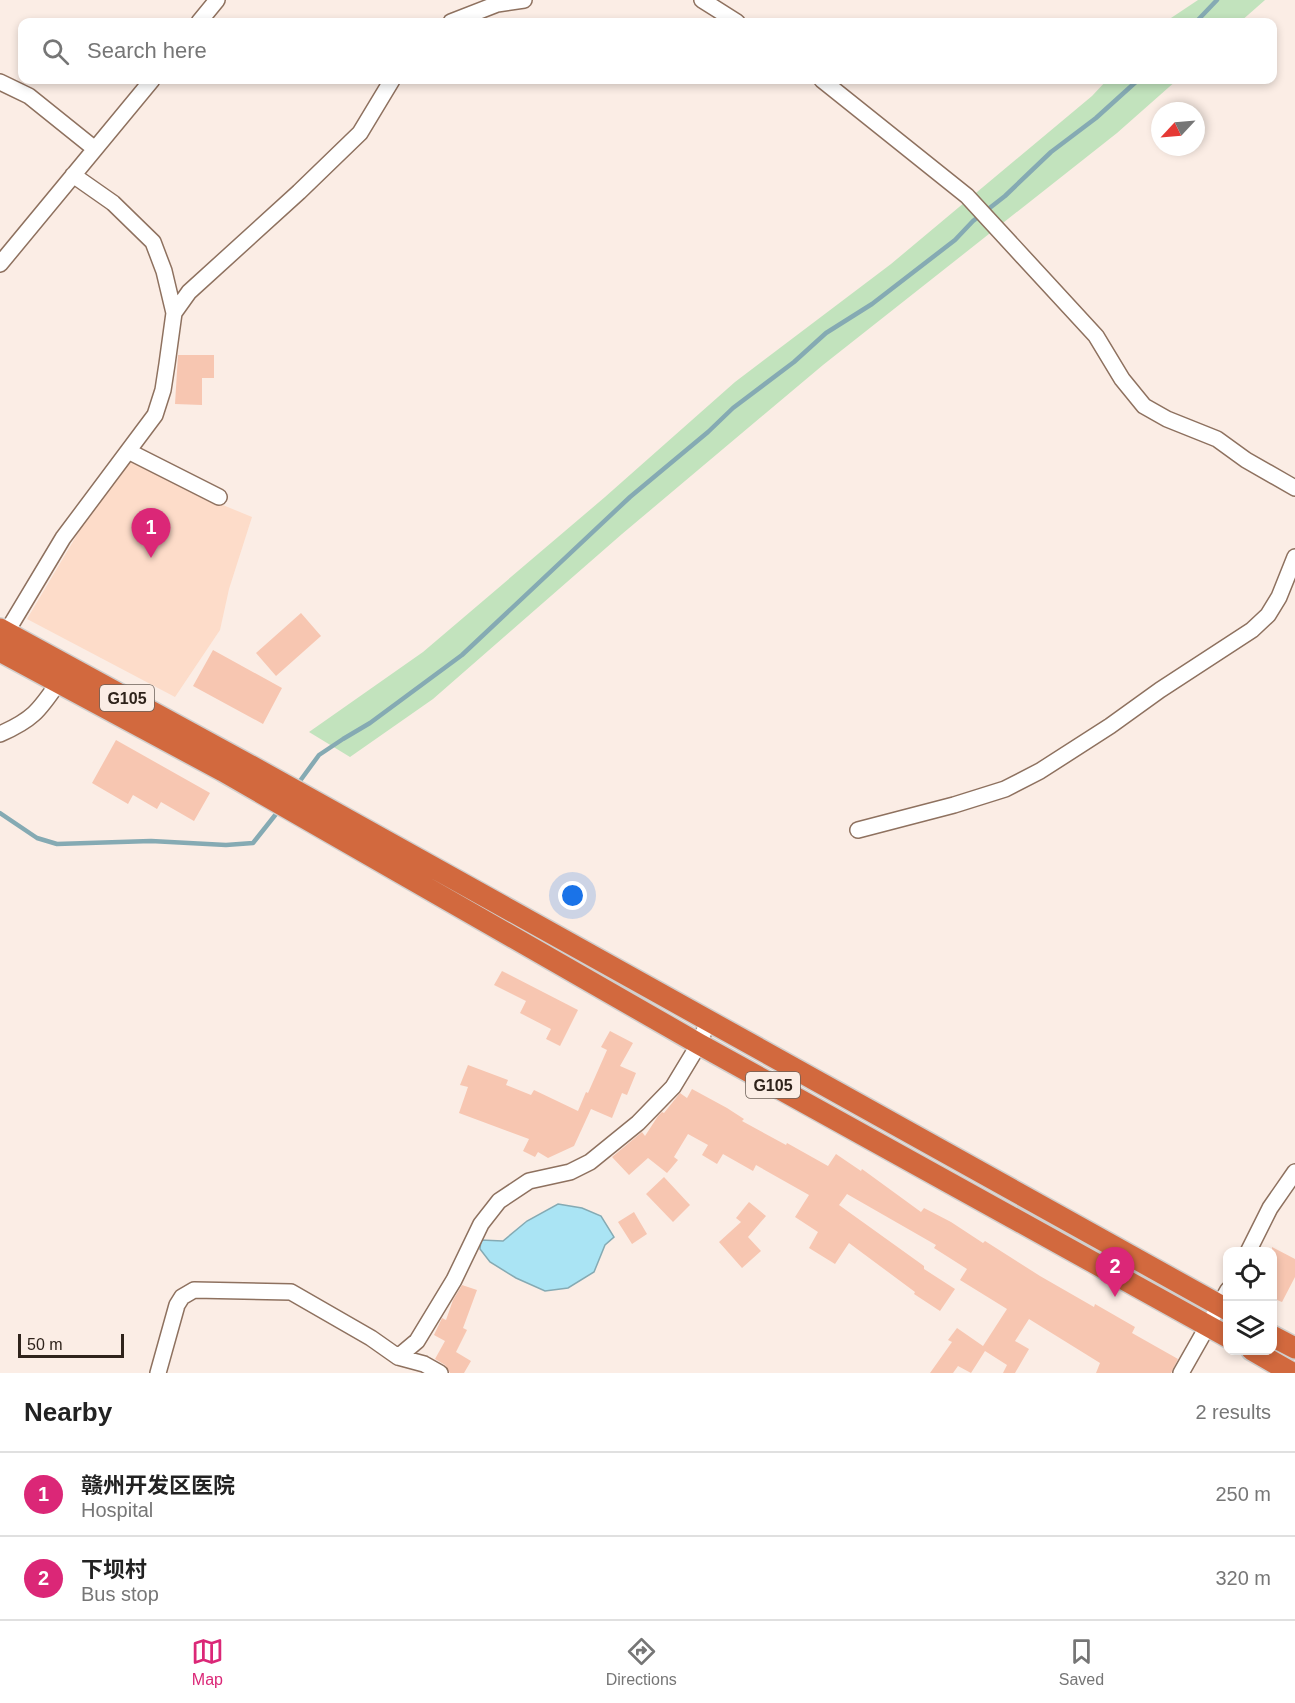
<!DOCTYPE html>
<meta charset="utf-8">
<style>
:root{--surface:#fff;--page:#f6f6f6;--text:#222;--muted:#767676;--line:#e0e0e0;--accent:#db2777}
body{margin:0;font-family:Arial,"Noto Sans SC",sans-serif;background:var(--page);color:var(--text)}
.controls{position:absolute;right:18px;bottom:18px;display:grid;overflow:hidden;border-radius:12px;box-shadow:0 3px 9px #0003}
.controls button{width:54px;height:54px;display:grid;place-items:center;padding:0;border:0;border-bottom:2px solid var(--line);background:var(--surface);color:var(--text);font:30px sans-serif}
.compass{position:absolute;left:1151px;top:102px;width:54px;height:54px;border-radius:50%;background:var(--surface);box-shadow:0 3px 9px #0003;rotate:244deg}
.scale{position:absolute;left:18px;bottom:15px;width:106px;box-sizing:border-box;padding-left:6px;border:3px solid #2f231b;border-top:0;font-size:16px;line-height:21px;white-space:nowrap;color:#2f231b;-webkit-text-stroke:4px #fbede5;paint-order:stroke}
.you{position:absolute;left:573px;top:896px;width:21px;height:21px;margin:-15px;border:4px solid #fff;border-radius:50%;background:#1a73e8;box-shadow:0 0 0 9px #1a73e833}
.badge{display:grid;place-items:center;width:39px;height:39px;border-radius:50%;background:var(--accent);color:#fff;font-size:20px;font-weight:700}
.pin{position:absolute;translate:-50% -50px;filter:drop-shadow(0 2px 3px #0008)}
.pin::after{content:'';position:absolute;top:32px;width:21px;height:18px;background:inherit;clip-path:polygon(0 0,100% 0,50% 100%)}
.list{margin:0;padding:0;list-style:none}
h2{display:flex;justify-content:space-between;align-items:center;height:78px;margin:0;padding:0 24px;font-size:26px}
h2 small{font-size:20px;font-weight:400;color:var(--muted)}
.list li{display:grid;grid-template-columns:39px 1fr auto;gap:18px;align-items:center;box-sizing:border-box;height:84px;padding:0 24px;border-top:2px solid var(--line)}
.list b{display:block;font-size:22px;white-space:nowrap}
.list p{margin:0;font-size:20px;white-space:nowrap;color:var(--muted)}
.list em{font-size:20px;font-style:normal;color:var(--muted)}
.icon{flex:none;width:33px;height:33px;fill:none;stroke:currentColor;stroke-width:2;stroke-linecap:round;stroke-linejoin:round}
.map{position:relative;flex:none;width:1295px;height:1373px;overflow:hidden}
.search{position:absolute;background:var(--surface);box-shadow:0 3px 9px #0003;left:18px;right:18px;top:18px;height:66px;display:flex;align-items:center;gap:15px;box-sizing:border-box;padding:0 21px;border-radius:12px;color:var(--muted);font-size:22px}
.sheet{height:246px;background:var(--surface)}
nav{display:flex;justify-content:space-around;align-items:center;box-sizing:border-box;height:84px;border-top:2px solid var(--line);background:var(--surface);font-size:16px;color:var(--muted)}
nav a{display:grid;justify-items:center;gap:3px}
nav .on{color:var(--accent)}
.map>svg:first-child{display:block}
.built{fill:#fddcc9}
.green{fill:#c2e3bd}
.water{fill:#aae4f4;stroke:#85aab3;stroke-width:1.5}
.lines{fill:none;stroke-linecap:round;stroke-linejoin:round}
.stream{stroke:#85aab3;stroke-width:4.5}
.building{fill:#f7c6b1}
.minor-casing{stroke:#8e715f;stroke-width:18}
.highway-casing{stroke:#d1cfcd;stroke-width:24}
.minor{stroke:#fff;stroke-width:15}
.highway{stroke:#d2693e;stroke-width:21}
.labels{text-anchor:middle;stroke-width:6;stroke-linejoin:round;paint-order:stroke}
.shield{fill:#fbede5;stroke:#6c6058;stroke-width:1.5}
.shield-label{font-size:16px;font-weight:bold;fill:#2f231b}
</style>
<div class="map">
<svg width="1295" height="1373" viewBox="0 0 1295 1373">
<rect width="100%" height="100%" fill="#fbede5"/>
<path class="built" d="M135 458 218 503 252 517 229 589 220 630 175 697 27 619 81 528 128 462Z"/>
<path class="green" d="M1198 0H1265L1240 22H1165Z
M1107 80H1177L1117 133 823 365 622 534 433 699 350 757 309 732 423 652 605 497 735 382 891 264 1092 96Z"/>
<path class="water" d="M558 1204 582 1208 601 1216 614 1237 605 1245 594 1272 568 1288 545 1291 516 1278 490 1262 480 1249 481 1240 503 1241 527 1221Z"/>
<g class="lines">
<path class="stream" d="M1196 22 1217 0
M297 785 319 755 343 739 370 723 462 655 630 497 708 432 733 408 794 362 826 333 872 304 955 240 973 221 1005 196 1051 152 1096 118 1138 80
M0 813 37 838 57 844 151 841 226 845 253 843 280 809"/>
</g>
<path class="building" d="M178 355H214V378H202V405L175 404Z
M301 613 321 636 276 676 256 653Z
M213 650 282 688 263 724 193 686Z
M116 740 210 793 194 821 161 802 157 809 133 795 128 804 92 783Z
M502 971 578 1010 560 1046 546 1039 551 1029 520 1013 526 1001 494 985Z
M610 1031 633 1043 620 1066 636 1073 627 1095 622 1093 612 1118 591 1109 574 1146 548 1158 538 1152 535 1157 523 1151 529 1139 459 1113 468 1087 460 1085 468 1065 508 1080 506 1085 531 1095 534 1090 578 1111 586 1092 588 1093 607 1050 601 1047Z
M692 1089 727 1108 744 1119 742 1121 786 1145 787 1143 828 1166 836 1154 861 1171 862 1169 921 1212 924 1208 951 1222 983 1243 985 1241 1040 1276 1094 1307 1095 1304 1135 1327 1132 1333 1178 1359 1171 1373H1096L1100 1363 1029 1319 1015 1341 1029 1349 1015 1373H1003L1007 1365 985 1351 971 1373 958 1366 953 1373H930L952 1342 948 1340 957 1328 983 1346 1007 1309 960 1280 967 1269 934 1248 936 1245 847 1194 839 1205 924 1266V1269L955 1289 940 1311 914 1294 915 1292 849 1243 835 1264 809 1248 818 1232 795 1217 809 1195 756 1165 753 1171 723 1154 717 1164 702 1155 708 1145 688 1134 674 1157 678 1160 667 1173 648 1158 629 1175 612 1157 642 1132 645 1136 658 1116 662 1112 664 1113 680 1093 687 1098Z
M664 1177 690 1205 673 1222 646 1194Z
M749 1202 766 1216 748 1237 761 1251 742 1268 719 1242 741 1222 736 1218Z
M634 1212 647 1234 632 1244 618 1222Z
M1272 1247 1295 1259V1277L1282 1302 1272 1298Z
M462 1285 477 1290 463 1328 467 1330 456 1352 471 1361 464 1373H450L445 1365 435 1359 445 1341 434 1335 442 1318 446 1320 453 1300Z"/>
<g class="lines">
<defs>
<path id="minor" d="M702 0 737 22
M199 22 217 0
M451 22 497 4 524 0
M822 80 967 196 1096 336 1122 379 1144 406 1167 419 1217 439 1246 460 1295 488
M0 82 29 96 95 149
M0 264 152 80
M174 313 189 292 299 192 360 133 392 80
M128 451 219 497
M6 633 63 538 155 415 163 390 167 364 174 313 164 271 153 242 113 203 73 175
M0 734C32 720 39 711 58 683
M858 830 954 805 1005 789 1040 771 1110 726 1160 690 1252 630 1268 615 1279 597 1295 557
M1248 1252 1270 1208 1295 1172
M398 1357 424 1364 440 1373
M158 1373 177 1305 182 1297 194 1290 291 1292 371 1338 398 1357 417 1341 454 1280 481 1224 499 1201 529 1181 570 1172 590 1162 638 1123 673 1087 699 1044 708 1021
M1181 1373 1228 1290"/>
<path id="highway" d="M0 629 253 767 1228 1310
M0 651 223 771 699 1044 1228 1337
M1272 1336 1295 1348
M1252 1350 1292 1373"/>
</defs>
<use href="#minor" class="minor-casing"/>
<use href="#highway" class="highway-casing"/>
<use href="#minor" class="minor"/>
<use href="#highway" class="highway"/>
</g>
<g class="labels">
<g class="shield">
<rect x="100" y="685" width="54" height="26" rx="4.5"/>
<rect x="746" y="1072" width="54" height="26" rx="4.5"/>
</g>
<g class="shield-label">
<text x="127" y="704">G105</text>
<text x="773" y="1091">G105</text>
</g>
</g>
</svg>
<div class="controls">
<button><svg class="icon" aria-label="locate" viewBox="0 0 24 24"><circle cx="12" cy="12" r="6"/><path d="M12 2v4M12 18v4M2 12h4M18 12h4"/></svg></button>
<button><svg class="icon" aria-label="layers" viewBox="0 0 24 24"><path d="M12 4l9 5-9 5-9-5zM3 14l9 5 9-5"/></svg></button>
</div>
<svg class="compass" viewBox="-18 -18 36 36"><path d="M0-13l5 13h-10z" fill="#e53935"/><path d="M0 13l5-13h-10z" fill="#767676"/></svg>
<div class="scale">50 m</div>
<div class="you"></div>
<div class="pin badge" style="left:151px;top:558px">1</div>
<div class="pin badge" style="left:1115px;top:1297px">2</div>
<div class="search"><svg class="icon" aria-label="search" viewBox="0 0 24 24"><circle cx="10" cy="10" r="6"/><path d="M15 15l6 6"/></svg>Search here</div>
</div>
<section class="sheet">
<h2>Nearby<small>2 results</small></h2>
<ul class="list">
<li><span class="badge">1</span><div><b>赣州开发区医院</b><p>Hospital</p></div><em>250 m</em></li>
<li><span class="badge">2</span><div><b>下坝村</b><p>Bus stop</p></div><em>320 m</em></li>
</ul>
</section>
<nav>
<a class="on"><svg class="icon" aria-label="map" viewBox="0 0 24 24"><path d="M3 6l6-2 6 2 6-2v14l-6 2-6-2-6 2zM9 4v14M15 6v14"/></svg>Map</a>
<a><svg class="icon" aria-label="directions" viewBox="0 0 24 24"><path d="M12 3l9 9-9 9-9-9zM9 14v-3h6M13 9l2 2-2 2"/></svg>Directions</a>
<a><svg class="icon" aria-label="saved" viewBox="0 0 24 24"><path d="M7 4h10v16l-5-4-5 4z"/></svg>Saved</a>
</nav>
